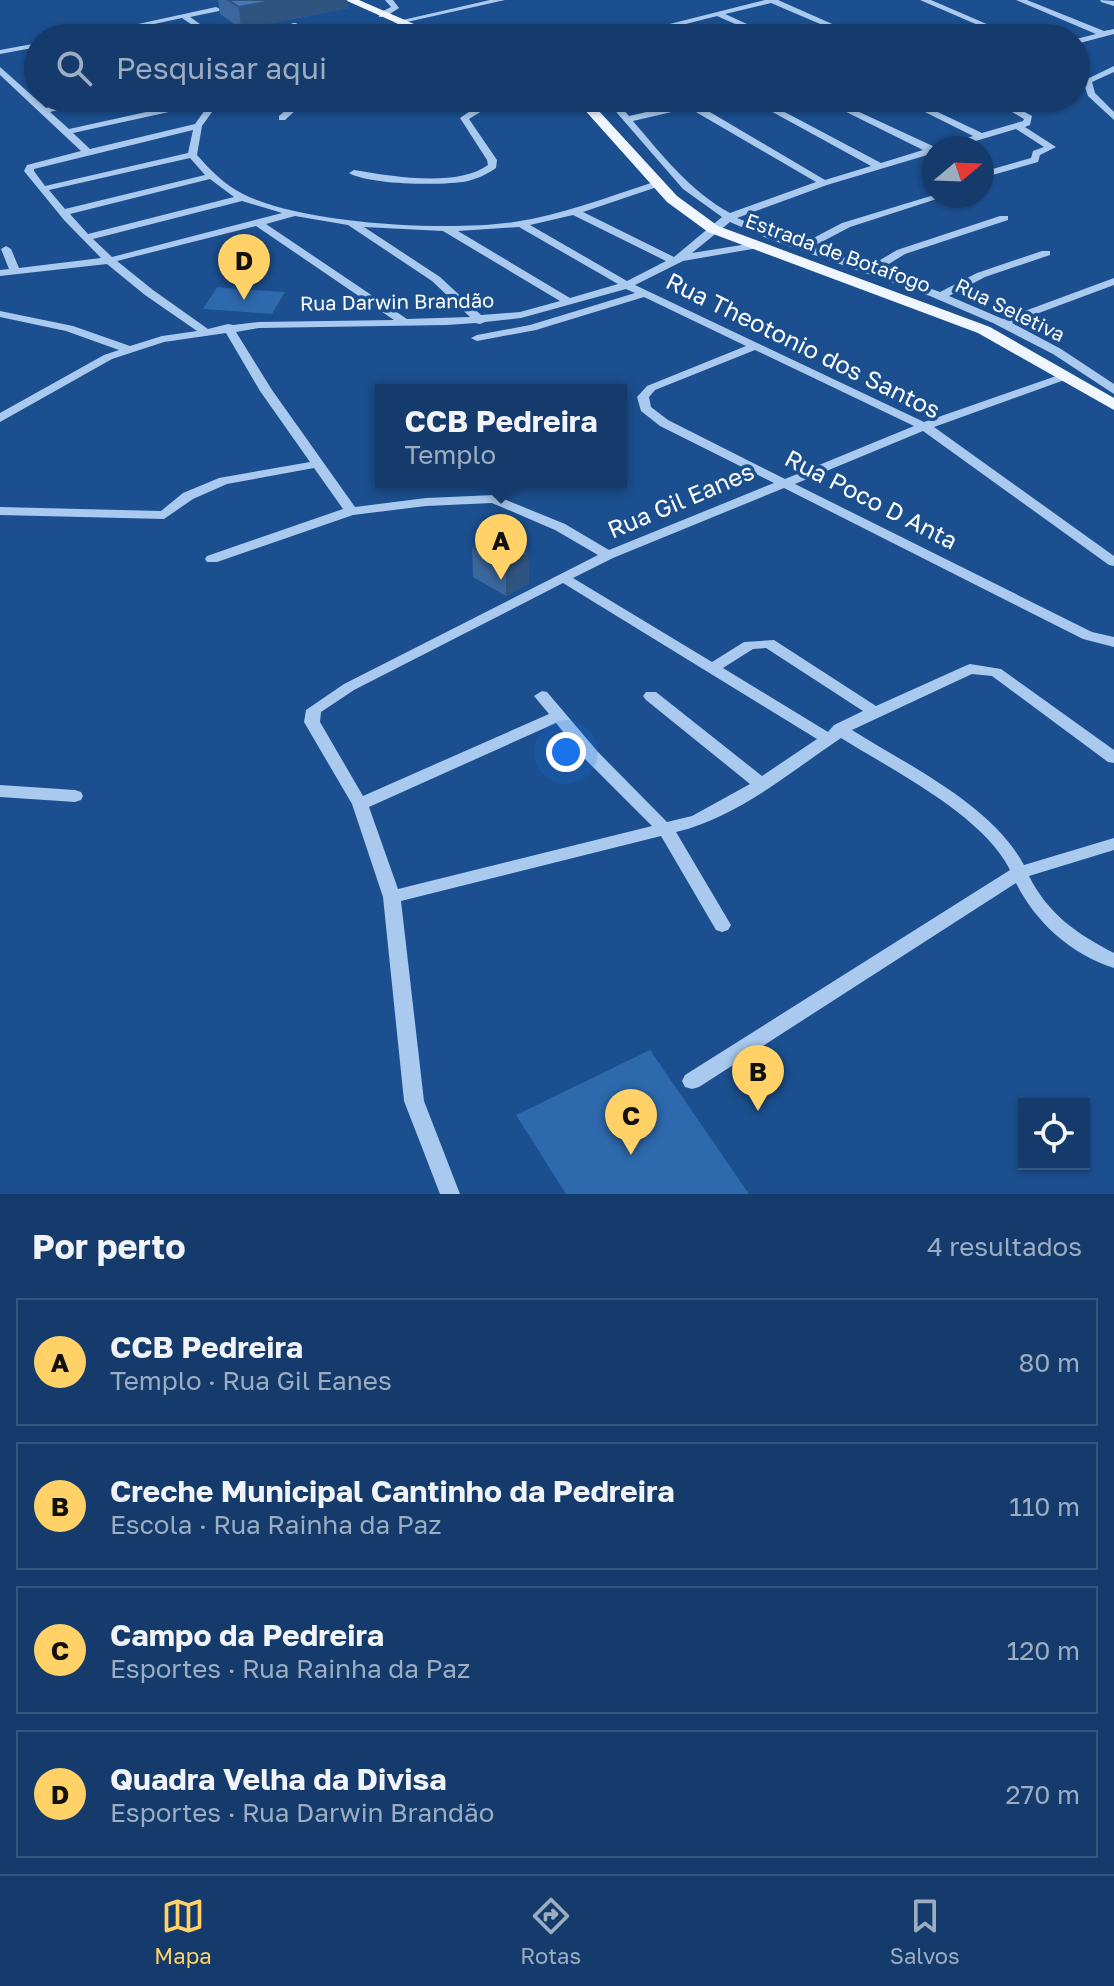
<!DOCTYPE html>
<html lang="pt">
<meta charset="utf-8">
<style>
:root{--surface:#143b6b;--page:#214673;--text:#f1f3f6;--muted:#9dadc1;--line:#33557e;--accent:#ffd166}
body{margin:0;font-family:"Golos Text",sans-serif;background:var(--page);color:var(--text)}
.controls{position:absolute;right:24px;bottom:24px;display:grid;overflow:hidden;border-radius:0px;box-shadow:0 2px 6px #0004}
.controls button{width:72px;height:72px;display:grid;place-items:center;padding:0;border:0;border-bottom:2px solid var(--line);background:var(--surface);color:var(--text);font:40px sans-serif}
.compass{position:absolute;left:922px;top:136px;width:72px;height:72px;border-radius:50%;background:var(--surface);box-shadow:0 2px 6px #0004;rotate:71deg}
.you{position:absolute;left:566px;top:752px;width:28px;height:28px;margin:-20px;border:6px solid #fff;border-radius:50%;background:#1a73e8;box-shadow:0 0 0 12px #1a73e833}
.badge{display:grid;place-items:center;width:52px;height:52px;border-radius:50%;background:var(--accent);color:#111;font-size:26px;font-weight:700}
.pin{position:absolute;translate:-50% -66px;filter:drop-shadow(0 2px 4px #0008)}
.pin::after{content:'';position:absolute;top:42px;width:28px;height:24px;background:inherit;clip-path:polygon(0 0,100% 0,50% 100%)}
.popup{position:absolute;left:375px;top:384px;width:252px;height:104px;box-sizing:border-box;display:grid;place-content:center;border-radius:0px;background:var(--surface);filter:drop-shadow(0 2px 6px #0005);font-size:26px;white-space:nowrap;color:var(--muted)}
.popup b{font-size:30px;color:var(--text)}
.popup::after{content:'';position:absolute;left:50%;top:100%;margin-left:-16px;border:16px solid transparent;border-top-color:var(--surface)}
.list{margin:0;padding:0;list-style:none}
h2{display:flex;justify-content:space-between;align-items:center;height:104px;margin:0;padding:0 32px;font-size:34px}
h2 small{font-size:26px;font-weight:400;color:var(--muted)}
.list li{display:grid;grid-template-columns:52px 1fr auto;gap:24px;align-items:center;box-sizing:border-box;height:128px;margin:0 16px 16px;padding:0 16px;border:2px solid var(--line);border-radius:0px}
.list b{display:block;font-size:30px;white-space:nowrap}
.list p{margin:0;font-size:26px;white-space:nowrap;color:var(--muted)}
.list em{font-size:26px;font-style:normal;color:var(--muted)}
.icon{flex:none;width:44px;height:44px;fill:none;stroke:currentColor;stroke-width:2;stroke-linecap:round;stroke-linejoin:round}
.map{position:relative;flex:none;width:1114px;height:1194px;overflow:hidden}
.search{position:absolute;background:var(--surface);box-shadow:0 2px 6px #0004;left:24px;right:24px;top:24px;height:88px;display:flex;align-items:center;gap:20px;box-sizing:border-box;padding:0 28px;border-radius:44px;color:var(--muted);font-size:30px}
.sheet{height:680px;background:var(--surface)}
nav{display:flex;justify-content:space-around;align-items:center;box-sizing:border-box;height:112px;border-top:2px solid var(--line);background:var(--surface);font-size:22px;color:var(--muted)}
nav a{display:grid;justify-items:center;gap:4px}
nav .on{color:var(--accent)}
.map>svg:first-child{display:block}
.green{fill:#2e69ad}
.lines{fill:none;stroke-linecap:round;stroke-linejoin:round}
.minor{fill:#a9c9ee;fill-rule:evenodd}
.major{fill:#f0f6ff;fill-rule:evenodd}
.wall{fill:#3a679d}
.shaded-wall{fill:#305480}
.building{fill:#4478b7;stroke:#305480;stroke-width:2}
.labels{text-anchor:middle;stroke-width:7;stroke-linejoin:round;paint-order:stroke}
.far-street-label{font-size:20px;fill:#fff;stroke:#1b4f8f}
.street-label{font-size:24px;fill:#fff;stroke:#1b4f8f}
</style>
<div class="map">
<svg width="1114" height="1194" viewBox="0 0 1114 1194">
<rect width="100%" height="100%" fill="#1b4f8f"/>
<path class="green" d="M217 287 226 288 285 292 272 314 203 309Z
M650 1050 749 1194H566L516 1115Z"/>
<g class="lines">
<path class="minor" d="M385 0H393L399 8 385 17H379V13L391 7Z
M490 0H505L398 24 394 22Z
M765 0H778L864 38H853L771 3 725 14 778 38H767L717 16 678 26 701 38C689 38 682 31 671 28 660 26 630 38 614 38Z
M920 0H931L1019 38H1008Z
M1016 0H1027L1104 31 1114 29V34L1076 44V39L1096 34Z
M1100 0 1114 1V6L1101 2Z
M216 7 220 9 219 11 190 17 220 38H211L182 18 89 38H74Z
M293 23H296L316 38H307L290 27 289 25Z
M415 27H418V31L385 38H370Z
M38 43V47L0 54V50Z
M1114 66V72L1092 82 1095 93 1114 112V120L1088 96 1083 81Z
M0 67 46 108 89 98H104L50 112 69 129 210 98H222L202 126 197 155C210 170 225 185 243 194 303 224 447 232 514 222 561 215 608 197 654 182H660V186L583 212 674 257 722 217 683 189 604 98H613L629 116 708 98H723L698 105 825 180 871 166 747 98H758L881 163 923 150 818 98H829L937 148H934V153L827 185 737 218 802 244 842 223 934 195 946 196 850 227 812 247 870 266 897 250 1000 216H1008V220L905 254 879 270 940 292 977 273 1042 251H1050V255L985 277 949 296 1003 319 1114 278V285L1012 323 1061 349 1114 384V394L1053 354 993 323 930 296 769 239 730 222 692 253 754 243 759 246 758 248 683 261 635 285 924 422 1062 374H1070V378L934 427 1114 556V566L1109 565 923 431 795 484 1092 632 1114 637V647L1083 639 784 488 613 558 573 578 712 662 744 642 774 640 876 706 965 666 970 664 1001 669 1114 750V763L1108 762 992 676 972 674 852 730C909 766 991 804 1024 865L1114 838V850L1029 876C1048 914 1077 934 1114 953V968C1071 954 1036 923 1016 883L699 1087 692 1089 685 1087 682 1081 685 1075 1010 870C983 815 892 770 841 738 789 773 738 817 676 832L728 920 731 925 728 930 722 932 716 930 661 836 401 901 424 1101 460 1194H440L404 1101 383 897 352 804 304 722 306 710 344 684 598 555 555 530 492 503 426 506 353 515 217 562H207L205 559 207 556 343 509 314 468 227 484 193 499 164 519 0 515V507L161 511 183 493 219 478 310 462 260 391 226 333 164 342 112 359 0 422V413L104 355 119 350 66 331 0 317V311L73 326 130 346 162 336 197 331 145 295 107 264 0 276V270L9 269 1 249 6 246 11 249 19 268 101 258 64 220 24 171 27 165 81 151 0 75ZM210 103 195 124 90 149 73 133ZM689 108 816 182 730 213C690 191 662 155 633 121ZM193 130 188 153 45 186 34 171V169ZM190 158 205 175 65 209 49 190ZM210 179 234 197 88 234 70 214ZM242 201 282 213 112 257 93 239ZM573 215 666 261 627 281 530 225ZM295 216 348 225 432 281 470 317 407 319 266 224ZM256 226 394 320 259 322 233 325 228 324 208 329 153 290 117 261ZM364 227 443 231 560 301 520 312 481 315 440 277ZM519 227 618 284 570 298 458 231ZM626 289 635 293 530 325 477 335 471 338 477 341 536 330 644 297 746 346 647 386 637 397 641 411 660 426 774 483 609 550 565 524 494 495 426 498 355 507 272 390 236 332 259 328 447 325 475 323 480 324 485 322 521 318ZM755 350 914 426 785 479 668 420 651 407 649 397 655 390ZM563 583 817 739 762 776 656 692H646L643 696 646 700 750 784 692 816 667 822 598 752 547 692 542 691 534 696 549 714 363 796 320 722 321 712 354 690ZM766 648 863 711 834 725 828 732 723 668 753 649ZM556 723 586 760 652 826 398 889 369 807Z
M300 98H309L285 120H279V116Z
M508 98H521L482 111 469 119 497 160 496 168C487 174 479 178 468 181 443 186 370 185 349 173L354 170C391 176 456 188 488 165L487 160 460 118 476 107Z
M897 98H908L982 133 1023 121 1024 119 989 98H999L1032 116 1030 125 1025 127 1056 147 1040 155 1038 162 982 178V172L1031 158 1033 151 1044 147 1016 129 952 148H937L973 136Z
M0 785 75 790 81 792 83 796 81 800 75 802 0 797Z"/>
<path class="major" d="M345 0H359L446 38H430Z
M574 98H587L677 196 718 226 990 327 1114 398V410L978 333 708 232 667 202Z"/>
</g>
<path class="wall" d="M218 0H347L348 8 241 29 220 14Z
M472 547 528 553 529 583 506 596 473 577Z"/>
<path class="shaded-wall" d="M276 0H347L348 8 241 29 239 7Z
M528 553 529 583 506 596V566Z"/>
<path class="building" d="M228 0H276L239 7Z
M495 535 528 553 506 566 472 547Z"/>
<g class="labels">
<g class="far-street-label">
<text transform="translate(838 253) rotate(20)" y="7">Estrada de Botafogo</text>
<text transform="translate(397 302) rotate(-1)" y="7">Rua Darwin Brandão</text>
<text transform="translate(1010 310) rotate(26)" y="7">Rua Seletiva</text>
</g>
<g class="street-label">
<text transform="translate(803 346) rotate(26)" y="8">Rua Theotonio dos Santos</text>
<text transform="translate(871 500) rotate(27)" y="8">Rua Poco D Anta</text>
<text transform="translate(681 501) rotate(-23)" y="8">Rua Gil Eanes</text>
</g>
</g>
</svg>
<div class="controls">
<button><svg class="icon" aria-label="locate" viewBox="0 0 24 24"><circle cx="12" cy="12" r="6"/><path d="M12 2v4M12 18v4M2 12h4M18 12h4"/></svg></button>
</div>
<svg class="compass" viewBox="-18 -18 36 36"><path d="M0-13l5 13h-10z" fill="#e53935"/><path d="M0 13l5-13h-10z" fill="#9dadc1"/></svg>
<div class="you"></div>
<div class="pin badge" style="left:501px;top:580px">A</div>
<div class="popup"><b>CCB Pedreira</b>Templo</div>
<div class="pin badge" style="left:758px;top:1111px">B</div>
<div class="pin badge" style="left:631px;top:1155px">C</div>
<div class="pin badge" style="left:244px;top:300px">D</div>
<div class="search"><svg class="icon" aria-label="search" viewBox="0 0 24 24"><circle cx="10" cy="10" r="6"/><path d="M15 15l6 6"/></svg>Pesquisar aqui</div>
</div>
<section class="sheet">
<h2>Por perto<small>4 resultados</small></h2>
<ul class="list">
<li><span class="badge">A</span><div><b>CCB Pedreira</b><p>Templo · Rua Gil Eanes</p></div><em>80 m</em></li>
<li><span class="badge">B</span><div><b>Creche Municipal Cantinho da Pedreira</b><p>Escola · Rua Rainha da Paz</p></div><em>110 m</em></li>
<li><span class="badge">C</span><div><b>Campo da Pedreira</b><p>Esportes · Rua Rainha da Paz</p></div><em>120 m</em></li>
<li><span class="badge">D</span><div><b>Quadra Velha da Divisa</b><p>Esportes · Rua Darwin Brandão</p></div><em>270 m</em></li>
</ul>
</section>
<nav>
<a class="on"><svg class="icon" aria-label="map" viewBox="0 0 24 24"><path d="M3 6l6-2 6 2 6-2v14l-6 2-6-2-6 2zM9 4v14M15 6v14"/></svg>Mapa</a>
<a><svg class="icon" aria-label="directions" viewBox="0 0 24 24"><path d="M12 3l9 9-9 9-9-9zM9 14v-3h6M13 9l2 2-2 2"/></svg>Rotas</a>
<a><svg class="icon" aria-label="saved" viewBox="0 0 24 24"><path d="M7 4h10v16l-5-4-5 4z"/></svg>Salvos</a>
</nav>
